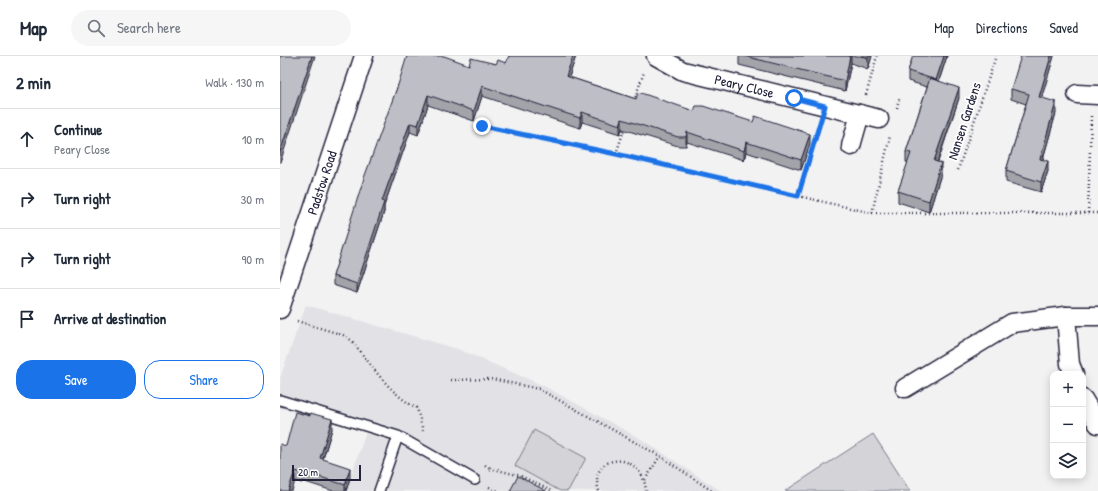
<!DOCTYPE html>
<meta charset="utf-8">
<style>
:root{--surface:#fff;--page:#f6f6f7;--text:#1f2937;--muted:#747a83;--line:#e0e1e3;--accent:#1a73e8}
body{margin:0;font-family:"Patrick Hand",sans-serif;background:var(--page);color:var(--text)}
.controls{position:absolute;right:12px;bottom:12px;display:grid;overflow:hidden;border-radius:8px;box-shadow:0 2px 10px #0003}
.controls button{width:36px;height:36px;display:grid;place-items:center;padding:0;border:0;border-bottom:1px solid var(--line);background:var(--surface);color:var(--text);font:20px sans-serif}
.scale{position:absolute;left:12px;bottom:10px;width:69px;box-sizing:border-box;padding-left:4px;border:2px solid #22223b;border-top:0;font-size:11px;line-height:14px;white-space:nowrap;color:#22223b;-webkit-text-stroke:3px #fff;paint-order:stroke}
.stop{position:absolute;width:12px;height:12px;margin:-9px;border:3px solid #1a73e8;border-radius:50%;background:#fff}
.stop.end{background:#1a73e8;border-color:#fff;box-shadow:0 1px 4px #0008}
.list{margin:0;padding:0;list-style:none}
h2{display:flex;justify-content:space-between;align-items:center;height:52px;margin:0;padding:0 16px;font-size:17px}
h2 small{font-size:13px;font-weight:400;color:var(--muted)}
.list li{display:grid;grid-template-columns:26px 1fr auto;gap:12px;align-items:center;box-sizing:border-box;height:60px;padding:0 16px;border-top:1px solid var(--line)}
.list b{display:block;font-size:15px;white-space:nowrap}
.list p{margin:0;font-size:13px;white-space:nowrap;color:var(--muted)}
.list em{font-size:13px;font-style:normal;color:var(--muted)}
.actions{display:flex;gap:8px;padding:12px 16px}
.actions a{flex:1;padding:9px 0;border:1px solid var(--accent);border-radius:16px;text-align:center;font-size:14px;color:var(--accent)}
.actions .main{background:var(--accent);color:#fff}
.icon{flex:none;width:22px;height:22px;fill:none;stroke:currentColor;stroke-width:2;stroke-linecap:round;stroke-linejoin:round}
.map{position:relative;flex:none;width:818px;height:435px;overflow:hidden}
header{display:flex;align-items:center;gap:24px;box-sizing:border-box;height:56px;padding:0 20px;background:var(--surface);border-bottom:1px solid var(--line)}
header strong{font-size:19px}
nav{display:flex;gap:22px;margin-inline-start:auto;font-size:14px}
.search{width:280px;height:36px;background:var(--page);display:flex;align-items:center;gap:10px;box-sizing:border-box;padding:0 14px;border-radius:22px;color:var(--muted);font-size:15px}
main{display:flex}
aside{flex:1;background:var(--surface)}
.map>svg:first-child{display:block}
.built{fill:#e2e2e6}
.green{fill:#d3d3d8;stroke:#7a7a8a}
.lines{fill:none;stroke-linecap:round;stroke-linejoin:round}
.service-casing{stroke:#22223b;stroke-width:12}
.minor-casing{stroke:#22223b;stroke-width:21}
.path{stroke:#22223b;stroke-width:2.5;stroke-dasharray:1 3;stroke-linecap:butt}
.service{stroke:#fff;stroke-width:9}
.minor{stroke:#fff;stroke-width:18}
.wall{fill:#a3a3aa;stroke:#22223b}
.shaded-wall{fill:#85858b;stroke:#22223b}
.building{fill:#bebec6;stroke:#22223b}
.route{stroke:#1a73e8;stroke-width:5}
.labels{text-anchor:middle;stroke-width:3.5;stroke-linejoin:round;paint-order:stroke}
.street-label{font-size:14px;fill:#22223b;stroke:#fff}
</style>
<header>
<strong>Map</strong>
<div class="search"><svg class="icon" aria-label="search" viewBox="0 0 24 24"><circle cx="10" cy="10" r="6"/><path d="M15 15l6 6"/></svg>Search here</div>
<nav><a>Map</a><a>Directions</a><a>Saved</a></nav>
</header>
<main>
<aside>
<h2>2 min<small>Walk · 130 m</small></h2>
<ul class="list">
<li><svg class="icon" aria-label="ahead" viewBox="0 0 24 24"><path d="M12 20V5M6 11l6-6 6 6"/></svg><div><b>Continue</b><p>Peary Close</p></div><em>10 m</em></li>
<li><svg class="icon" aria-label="right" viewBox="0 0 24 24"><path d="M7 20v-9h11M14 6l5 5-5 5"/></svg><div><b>Turn right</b></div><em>30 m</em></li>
<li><svg class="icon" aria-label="right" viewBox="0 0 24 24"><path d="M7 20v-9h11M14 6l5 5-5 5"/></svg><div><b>Turn right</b></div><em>90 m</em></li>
<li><svg class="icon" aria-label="arrive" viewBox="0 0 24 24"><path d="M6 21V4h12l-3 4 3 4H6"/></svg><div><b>Arrive at destination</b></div></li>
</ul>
<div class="actions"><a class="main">Save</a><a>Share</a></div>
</aside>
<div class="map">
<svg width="818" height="435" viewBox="0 0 818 435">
<rect width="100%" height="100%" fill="#f2f2f3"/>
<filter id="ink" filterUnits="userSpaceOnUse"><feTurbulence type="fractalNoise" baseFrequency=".025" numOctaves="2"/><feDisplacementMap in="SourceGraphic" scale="8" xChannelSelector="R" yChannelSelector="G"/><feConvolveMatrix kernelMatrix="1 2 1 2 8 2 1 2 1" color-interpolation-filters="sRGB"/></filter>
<g filter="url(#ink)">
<path class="built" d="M26 249 178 293 264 330 361 383 441 435H66L86 376 0 352V322Z"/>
<path class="green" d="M254 374 306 402 288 435H280L235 410Z
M593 378 630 435H505Z"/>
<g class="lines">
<defs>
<path id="service" d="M0 344 118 380 99 435
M118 380 195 424"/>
<g id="minor">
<path id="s1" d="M376 0 403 15 599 63"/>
<path d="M797 38 818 39"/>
<path d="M571 90 580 58"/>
<path id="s2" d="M0 253 84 0"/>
<path d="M786 260 790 308 794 318"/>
<path d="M625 332 732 267 786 260H818"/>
<path d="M803 343 818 368"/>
</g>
</defs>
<use href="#service" class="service-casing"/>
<use href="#minor" class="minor-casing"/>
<path class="path" d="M586 39 597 0
M354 45 364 16
M617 52 619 43
M202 70 336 98 592 157 610 80
M336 98 345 71
M678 114 716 0
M518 140 539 70
M592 157H818
M808 157 811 60
M17 265 63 279 71 284C91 308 109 338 137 352L143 375
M171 324 212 323 259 333 380 400 432 435
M205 409 210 412 209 417
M210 412 241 420 271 435
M365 424 380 400
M209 431 218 435
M319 435C306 398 362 391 366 435"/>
<use href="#service" class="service"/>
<use href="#minor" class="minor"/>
</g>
<path class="wall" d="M229 0H296L289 21 356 43 414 55 530 88 521 114 466 96 464 104 407 86 406 90H398L342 73 340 78 302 66 300 72 202 40 194 65 148 49 138 79 130 76 104 150V156L77 237 53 229V220L118 29 189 9 216 8 226 7Z
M459 0H592L588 13 571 7 565 35 459 9Z
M633 0H667L659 25 679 42 658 106 661 118 649 156 618 146V135L628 107 626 106V96L647 31 628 25V15Z
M774 0 761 42 776 57 763 103 768 115 761 136 726 126V115L746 48 731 43V33Z
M52 373 43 403 70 422 66 435H53L22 425V427L15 425 6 390Z"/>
<path class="shaded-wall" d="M32 0H35L0 107V96Z
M293 0H296L286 30V20Z
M570 0H571V7L565 35V25Z
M589 0H592L588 13V2Z
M664 0H667L656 34V24Z
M771 0H774L759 51V41Z
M202 30V40L194 65V55Z
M679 32V42L654 116V105Z
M148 39V49L138 79V69Z
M776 46V57L760 113V103Z
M302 56V66L300 72V62Z
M342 63V73L340 78V69Z
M130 67V76L104 150V156L77 237V228L102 145Z
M407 76V86L406 90V81Z
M530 78V88L521 114V104Z
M466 86V96L464 104V95Z
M768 105V115L761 136V126Z
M661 107V118L649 156V145Z
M52 363V373L40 412V402Z
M70 412V422L66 435H65V429Z
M15 415V425L12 435H8Z"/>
<path class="building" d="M0 0H32L0 96Z
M127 0H164L189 9 191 2 216 8 218 4 226 7 229 0H293L286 20 356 43 358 36 414 55 416 50H423L473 66 475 60 530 78 521 104 466 86 464 95 407 76 406 81H398L342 63 340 69 302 56 300 62 202 30 194 55 148 39 138 69 130 67 102 145 104 146 77 228 53 220 84 122 118 29Z
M464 0H570L565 25Z
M581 0H589L588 2Z
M633 0H664L656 24 628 15Z
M741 0H771L759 41 776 46 760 103 768 105 761 126 726 115 749 38 731 33Z
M650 22 679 32 654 105 661 107 649 145 618 135 631 97 626 96Z
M15 356 30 360V357L52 363 40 402 70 412 65 429 22 415V417L15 415 8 435H0V388L6 390Z
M238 420 266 435H230Z"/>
</g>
<g class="lines" filter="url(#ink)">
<path class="route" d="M202 70 336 98 518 140 545 50 514 42"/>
</g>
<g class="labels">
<g class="street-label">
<text dy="5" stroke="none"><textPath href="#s1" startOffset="94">Peary Close</textPath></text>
<text transform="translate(684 65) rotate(-72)" y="5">Nansen Gardens</text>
<text dy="5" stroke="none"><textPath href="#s2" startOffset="133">Padstow Road</textPath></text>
</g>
</g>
</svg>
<div class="controls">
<button>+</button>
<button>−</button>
<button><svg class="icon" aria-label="layers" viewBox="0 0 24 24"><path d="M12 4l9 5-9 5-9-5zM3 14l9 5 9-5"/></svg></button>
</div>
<div class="scale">20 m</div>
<div class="stop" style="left:514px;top:42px"></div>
<div class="stop end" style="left:202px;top:70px"></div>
</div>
</main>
